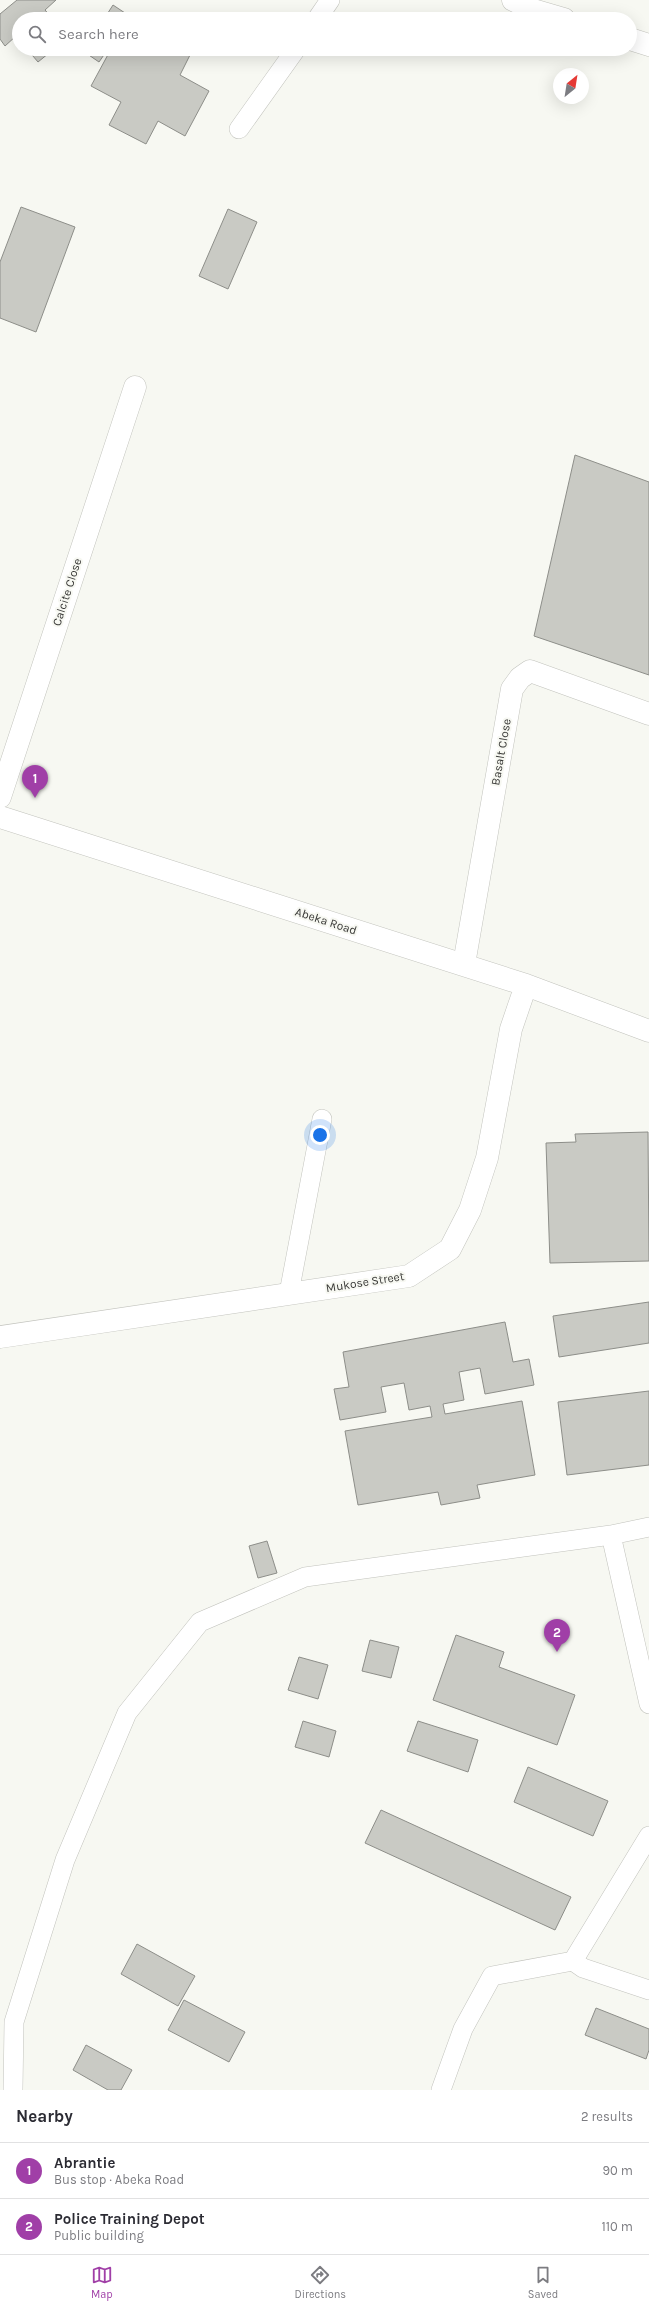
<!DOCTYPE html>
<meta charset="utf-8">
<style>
:root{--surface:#fff;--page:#f7f7f7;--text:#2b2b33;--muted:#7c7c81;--line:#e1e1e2;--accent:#a03fa7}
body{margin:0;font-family:Karla,sans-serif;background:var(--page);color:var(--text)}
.compass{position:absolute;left:553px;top:68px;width:36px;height:36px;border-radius:50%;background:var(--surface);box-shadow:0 4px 16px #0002;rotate:30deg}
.you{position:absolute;left:320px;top:1135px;width:14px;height:14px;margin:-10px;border:3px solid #fff;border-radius:50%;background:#1a73e8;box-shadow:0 0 0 6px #1a73e833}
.badge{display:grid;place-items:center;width:26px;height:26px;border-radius:50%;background:var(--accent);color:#fff;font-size:13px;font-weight:700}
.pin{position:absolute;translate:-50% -33px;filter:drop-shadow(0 1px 2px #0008)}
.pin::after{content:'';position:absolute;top:21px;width:14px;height:12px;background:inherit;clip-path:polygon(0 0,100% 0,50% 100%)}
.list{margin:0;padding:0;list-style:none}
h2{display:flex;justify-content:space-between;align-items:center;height:52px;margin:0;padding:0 16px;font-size:17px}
h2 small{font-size:13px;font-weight:400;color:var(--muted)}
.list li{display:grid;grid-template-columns:26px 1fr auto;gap:12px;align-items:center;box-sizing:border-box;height:56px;padding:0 16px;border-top:1px solid var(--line)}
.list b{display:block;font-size:15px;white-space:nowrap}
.list p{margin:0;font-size:13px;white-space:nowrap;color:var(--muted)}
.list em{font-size:13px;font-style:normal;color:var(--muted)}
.icon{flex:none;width:22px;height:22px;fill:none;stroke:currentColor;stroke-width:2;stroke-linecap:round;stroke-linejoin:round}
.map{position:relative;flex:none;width:649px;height:2090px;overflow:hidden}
.search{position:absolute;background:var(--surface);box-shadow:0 4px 16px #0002;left:12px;right:12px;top:12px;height:44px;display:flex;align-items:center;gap:10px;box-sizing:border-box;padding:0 14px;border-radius:22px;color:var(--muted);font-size:15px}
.sheet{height:164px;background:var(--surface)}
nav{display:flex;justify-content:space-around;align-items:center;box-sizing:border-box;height:56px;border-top:1px solid var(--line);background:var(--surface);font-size:11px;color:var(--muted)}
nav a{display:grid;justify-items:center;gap:2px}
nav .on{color:var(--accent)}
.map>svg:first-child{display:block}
.building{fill:#c9cac4;stroke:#8d8e89}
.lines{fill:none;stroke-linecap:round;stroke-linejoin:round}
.lane-casing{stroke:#c2c3bd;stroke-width:20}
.street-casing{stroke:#c2c3bd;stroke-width:23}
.secondary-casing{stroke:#c2c3bd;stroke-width:23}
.lane{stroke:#fff;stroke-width:19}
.street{stroke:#fff;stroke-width:22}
.secondary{stroke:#fff;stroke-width:22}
.labels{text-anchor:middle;stroke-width:4;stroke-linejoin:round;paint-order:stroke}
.street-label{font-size:12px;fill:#393937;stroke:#f7f8f2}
</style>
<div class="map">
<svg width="649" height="2090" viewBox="0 0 649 2090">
<rect width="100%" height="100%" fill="#f7f8f2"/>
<path class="building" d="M17 0H56L45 10 53 19H19V39L16 36 5 46 0 39V14Z
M113 5 134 19H104Z
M27 49H54L38 62Z
M84 49H108L99 62 83 51Z
M111 49H144L148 51 149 49H193L180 75 209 91 185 136 158 121 146 144 109 125 121 102 91 86Z
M21 207 75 227 36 332 0 318V262Z
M228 209 257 222 228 289 199 276Z
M575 455 649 482V675L534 636Z
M648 1132 649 1261 550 1263 546 1143 576 1142 575 1134Z
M649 1302V1343L559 1357 553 1316Z
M505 1322 513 1362 529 1359 534 1385 485 1394 480 1368 459 1372 464 1400 443 1404 445 1414 522 1401 535 1475 477 1485 480 1498 441 1505 438 1492 358 1505 345 1431 432 1417 430 1406 409 1410 404 1383 381 1387 386 1412 340 1420 334 1389 349 1387 343 1352Z
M649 1391V1465L567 1475 558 1402Z
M267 1541 277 1573 258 1578 249 1546Z
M456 1635 504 1652 499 1667 575 1695 557 1745 433 1700Z
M370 1640 399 1647 391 1678 362 1671Z
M299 1657 328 1665 318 1699 288 1690Z
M303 1721 336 1731 329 1757 295 1747Z
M418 1721 478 1740 468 1772 407 1751Z
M528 1767 608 1801 593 1836 514 1802Z
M381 1810 571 1897 555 1930 365 1843Z
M137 1944 195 1976 178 2006 121 1974Z
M184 2000 245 2032 229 2062 168 2030Z
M596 2008 649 2029V2050L646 2059 585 2035Z
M86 2045 132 2070 121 2090H108L73 2070Z"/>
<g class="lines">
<defs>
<path id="lane" d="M317 19 330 0
M239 129 296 49
M289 1293 322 1119
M611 1535 649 1704
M573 1961 649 1836
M13 2090 14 2022 65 1860 127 1713 200 1622 305 1577 611 1535 649 1527
M441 2090 463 2029 492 1976 573 1961 583 1968 649 1990"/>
<path id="street" d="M513 0 533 10 564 19
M630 39 649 45
M0 797 135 387
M464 964 512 689 520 678 530 671 649 714"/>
<path id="secondary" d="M0 817 526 985 649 1031
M0 1337 409 1276 450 1249 470 1210 487 1158 511 1029 526 985"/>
</defs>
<use href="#lane" class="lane-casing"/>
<use href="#street" class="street-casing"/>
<use href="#secondary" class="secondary-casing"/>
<use href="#lane" class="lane"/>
<use href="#street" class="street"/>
<use href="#secondary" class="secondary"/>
</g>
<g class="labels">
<g class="street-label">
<text transform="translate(67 592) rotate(-72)" y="4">Calcite Close</text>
<text transform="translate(501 752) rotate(-80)" y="4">Basalt Close</text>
<text transform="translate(326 921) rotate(18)" y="4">Abeka Road</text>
<text transform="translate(365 1282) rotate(-9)" y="4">Mukose Street</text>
</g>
</g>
</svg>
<svg class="compass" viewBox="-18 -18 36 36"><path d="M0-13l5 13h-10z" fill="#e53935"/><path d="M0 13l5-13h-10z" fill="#7c7c81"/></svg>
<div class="you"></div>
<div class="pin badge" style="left:35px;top:798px">1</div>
<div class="pin badge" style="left:557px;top:1652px">2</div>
<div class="search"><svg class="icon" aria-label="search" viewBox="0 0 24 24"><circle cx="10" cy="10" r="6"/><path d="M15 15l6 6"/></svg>Search here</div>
</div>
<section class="sheet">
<h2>Nearby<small>2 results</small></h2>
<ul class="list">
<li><span class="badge">1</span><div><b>Abrantie</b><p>Bus stop · Abeka Road</p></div><em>90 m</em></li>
<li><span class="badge">2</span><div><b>Police Training Depot</b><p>Public building</p></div><em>110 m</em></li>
</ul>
</section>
<nav>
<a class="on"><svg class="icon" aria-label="map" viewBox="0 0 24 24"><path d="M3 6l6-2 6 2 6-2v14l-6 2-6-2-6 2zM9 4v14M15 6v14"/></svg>Map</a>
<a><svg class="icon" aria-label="directions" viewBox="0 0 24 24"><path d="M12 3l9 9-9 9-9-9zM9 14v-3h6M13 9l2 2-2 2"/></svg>Directions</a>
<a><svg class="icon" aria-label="saved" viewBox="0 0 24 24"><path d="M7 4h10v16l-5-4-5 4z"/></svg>Saved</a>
</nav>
